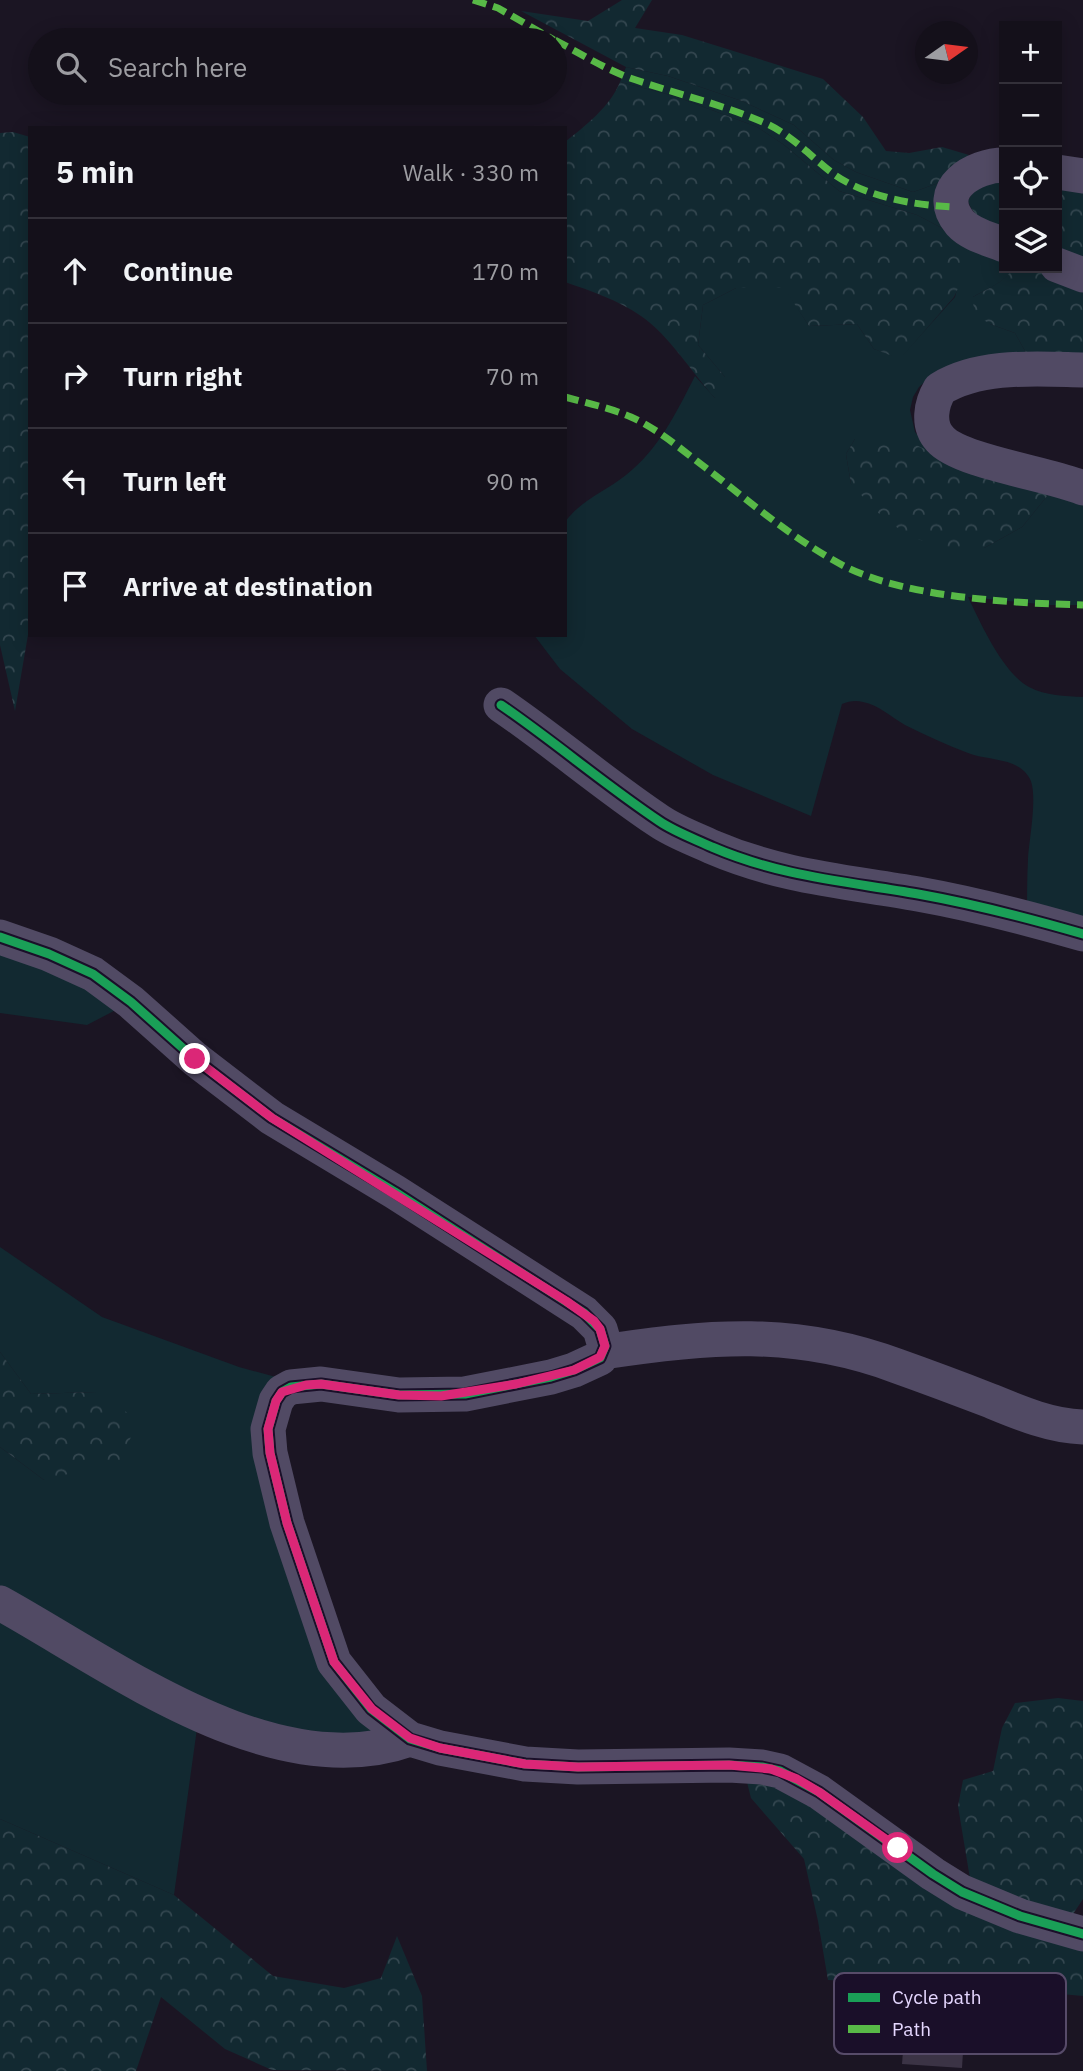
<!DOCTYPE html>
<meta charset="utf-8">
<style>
:root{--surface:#14101a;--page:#211e27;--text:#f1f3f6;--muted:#9d9da2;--line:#333039}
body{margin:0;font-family:"IBM Plex Sans",sans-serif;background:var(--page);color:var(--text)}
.controls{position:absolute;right:21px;top:21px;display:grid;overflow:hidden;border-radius:0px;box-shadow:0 4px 18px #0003}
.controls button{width:63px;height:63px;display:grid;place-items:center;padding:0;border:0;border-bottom:2px solid var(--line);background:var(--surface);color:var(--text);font:35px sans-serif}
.compass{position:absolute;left:915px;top:21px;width:63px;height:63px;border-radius:50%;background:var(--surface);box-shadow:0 4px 18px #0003;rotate:76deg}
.stop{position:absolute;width:21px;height:21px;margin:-16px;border:5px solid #db2777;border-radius:50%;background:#fff}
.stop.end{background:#db2777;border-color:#fff;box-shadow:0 2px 7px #0008}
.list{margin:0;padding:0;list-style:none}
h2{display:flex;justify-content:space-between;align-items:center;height:91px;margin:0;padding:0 28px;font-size:30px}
h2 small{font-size:23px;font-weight:400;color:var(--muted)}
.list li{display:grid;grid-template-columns:46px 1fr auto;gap:21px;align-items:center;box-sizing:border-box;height:105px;padding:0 28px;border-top:2px solid var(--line)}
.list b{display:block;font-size:26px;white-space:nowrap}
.list em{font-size:23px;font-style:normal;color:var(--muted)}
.icon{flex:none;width:38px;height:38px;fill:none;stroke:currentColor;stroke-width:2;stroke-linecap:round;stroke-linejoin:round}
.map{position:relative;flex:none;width:1083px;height:2071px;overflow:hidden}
.search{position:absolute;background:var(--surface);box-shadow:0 4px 18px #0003;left:28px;top:28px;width:539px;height:77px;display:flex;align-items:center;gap:18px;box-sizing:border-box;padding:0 24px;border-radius:38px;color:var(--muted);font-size:26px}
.panel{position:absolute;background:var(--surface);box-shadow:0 4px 18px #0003;left:28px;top:126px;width:539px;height:511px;border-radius:0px}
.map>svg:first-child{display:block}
.green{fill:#122931}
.forest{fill:url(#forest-crowns)}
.building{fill:#3b3345}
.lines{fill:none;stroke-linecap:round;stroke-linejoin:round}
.minor{stroke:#514a64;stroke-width:35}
.quiet{stroke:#58b947;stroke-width:7;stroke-dasharray:14 7;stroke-linecap:butt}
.cycleway-casing{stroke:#1a0f29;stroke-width:13}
.cycleway{stroke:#1a9f57;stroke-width:9}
.route{stroke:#db2777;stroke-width:9}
.key{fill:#1a0f29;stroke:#574b69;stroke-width:2}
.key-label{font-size:19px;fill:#e5d7ff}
</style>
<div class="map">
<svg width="1083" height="2071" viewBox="0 0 1083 2071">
<defs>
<pattern id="forest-crowns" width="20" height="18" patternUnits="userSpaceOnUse" patternTransform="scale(1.75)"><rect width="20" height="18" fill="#122931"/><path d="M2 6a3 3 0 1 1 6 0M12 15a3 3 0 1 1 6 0" fill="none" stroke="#344750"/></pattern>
</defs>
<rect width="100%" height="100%" fill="#1b1523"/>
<path class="green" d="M626 67 668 76 742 101 794 125 834 160 856 172 913 192 941 182 953 234 917 215 839 191 784 145 757 127 674 96 620 82Z
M968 246 1004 257V268H1013C1006 282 987 289 973 297L990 324 1015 333 1029 358 928 379 919 387 913 397 910 410 915 432 924 443 943 458 855 439 846 454 851 484 984 548 1022 527 1052 490 1083 500V605H1050L968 597C981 624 1003 673 1029 687 1046 696 1065 696 1083 697V934L1027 917C1027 898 1027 878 1028 859 1029 840 1038 795 1030 779 1019 757 988 761 968 753 947 745 925 735 905 725 891 717 879 705 863 702 856 700 849 701 842 704L811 816 713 775 632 729 560 669 534 635H565V522C582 499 605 492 626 475 659 449 676 413 695 376L715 398 725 377 698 345 703 305 736 288H785L809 326 857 324 874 349 900 358 955 297Z
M0 937 131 1002 87 1025 0 1013Z
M0 1247 102 1317 239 1367 305 1385 291 1387 270 1453 386 1747 199 1714 174 1895 0 1819V1447L44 1480 97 1392 31 1394 0 1352Z"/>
<path class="forest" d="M622 0H652L635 28 682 35 823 79 863 117 886 151 909 153 942 147 969 155 947 172 941 182 913 192 856 172 834 160 794 125 742 101 668 76 626 67 521 11 588 21Z
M620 82 674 96 757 127 784 145 839 191 917 215 953 234 968 246V267L954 297 900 359 874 349 857 324 809 326 784 288H736L703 305 698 345 725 377 730 392 715 398C692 373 669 335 641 316 618 300 591 291 565 282V142C585 126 610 107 620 82Z
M13 132 30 137V623L15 711 0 645V133Z
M1004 179V231C989 223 973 218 968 201 976 185 987 182 1004 179Z
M1057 184 1083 189V263L1057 253Z
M1013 268H1038L1083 285V359L1029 358 1015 333 990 324 974 314 973 297C987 289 1005 282 1013 268Z
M881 437 912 443 943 458 1052 490 1022 527 984 548 948 549 908 536 877 512 851 484 846 454 855 439Z
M0 1352 31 1394 97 1392 138 1420 121 1461 44 1480 0 1447Z
M1058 1698 1083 1701V1899L1063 1929 1083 1934V1996L996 1988 828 1980 818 1921 804 1859 751 1798 743 1766 973 1897 958 1806 963 1780 993 1771 1002 1728 1015 1703Z
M0 1819 174 1895 273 1976 344 1988 381 1978 397 1936 422 1996 427 2071 272 2070 225 2049 161 1997 136 2071H0Z"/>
<path class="building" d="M907 1998 966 2002 962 2068 902 2064Z"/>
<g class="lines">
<path class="minor" d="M1004 165C975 165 932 189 960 223 971 235 990 239 1004 245
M1057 172 1083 176
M1057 265 1083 275
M1083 370C1037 369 980 364 940 389 931 404 927 425 940 439 960 462 1051 474 1083 488
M501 705C555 742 605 785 659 821 675 832 695 839 712 847 782 877 844 881 918 894 974 904 1028 918 1083 934
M0 937 49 954 93 974 131 1002 195 1059 272 1118 395 1192 584 1313 600 1329 605 1346 600 1358 574 1370 551 1377 465 1394 399 1395 321 1384 291 1387 282 1392 276 1401 268 1429 270 1453 287 1523 334 1662 371 1709 410 1739 440 1748 525 1764 578 1767 729 1765 762 1767 780 1771 819 1792 933 1874 962 1892 1020 1916 1083 1934
M603 1352C708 1336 795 1328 897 1366 928 1377 960 1389 991 1401 1020 1413 1051 1426 1083 1427
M0 1603C114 1666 274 1788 410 1739"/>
<path class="quiet" d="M473 0 498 8 554 40
M555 40C581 54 608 71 636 80 680 95 725 105 767 124 793 136 812 158 835 175 867 197 914 205 952 207
M565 397C587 403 610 408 631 417 658 429 682 450 706 468 750 502 793 539 844 566 907 598 1012 603 1083 605"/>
<defs>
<path id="cycleway" d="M501 705C555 742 605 785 659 821 675 832 695 839 712 847 782 877 844 881 918 894 974 904 1028 918 1083 934
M0 937 49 954 93 974 131 1002 195 1059 272 1118 395 1192 584 1313 600 1329 605 1346 600 1358 574 1370 551 1377 465 1394 399 1395 321 1384 291 1387 282 1392 276 1401 268 1429 270 1453 287 1523 334 1662 371 1709 410 1739 440 1748 525 1764 578 1767 729 1765 762 1767 780 1771 819 1792 933 1874 962 1892 1020 1916 1083 1934"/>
</defs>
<use href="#cycleway" class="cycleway-casing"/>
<use href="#cycleway" class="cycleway"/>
</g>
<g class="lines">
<path class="route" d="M195 1059 272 1118 566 1301 594 1321 600 1329 605 1346 600 1357 574 1370 516 1384 441 1396 399 1395 321 1384 306 1385 282 1392 276 1401 268 1429 270 1453 287 1523 334 1662 372 1709 410 1738 440 1748 525 1764 578 1767 729 1765 771 1769 797 1779 819 1792 898 1848"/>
</g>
<rect x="834" y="1973" width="232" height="81" rx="10" class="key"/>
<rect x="848" y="1993" width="32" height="9" fill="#1a9f57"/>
<rect x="848" y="2025" width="32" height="8" fill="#58b947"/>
<g class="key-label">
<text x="892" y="2004">Cycle path</text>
<text x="892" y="2036">Path</text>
</g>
</svg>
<div class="controls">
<button>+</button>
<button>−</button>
<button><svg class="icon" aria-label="locate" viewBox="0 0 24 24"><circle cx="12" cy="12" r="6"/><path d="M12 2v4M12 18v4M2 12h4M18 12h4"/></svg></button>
<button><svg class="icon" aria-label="layers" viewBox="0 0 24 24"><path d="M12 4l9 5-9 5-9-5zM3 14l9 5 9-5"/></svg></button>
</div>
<svg class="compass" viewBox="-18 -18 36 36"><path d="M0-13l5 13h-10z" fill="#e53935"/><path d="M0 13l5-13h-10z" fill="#9d9da2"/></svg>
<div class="stop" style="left:898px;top:1848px"></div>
<div class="stop end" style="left:195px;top:1059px"></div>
<div class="search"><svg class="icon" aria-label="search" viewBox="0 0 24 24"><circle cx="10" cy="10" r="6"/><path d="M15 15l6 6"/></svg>Search here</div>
<section class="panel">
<h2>5 min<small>Walk · 330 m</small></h2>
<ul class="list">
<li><svg class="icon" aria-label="ahead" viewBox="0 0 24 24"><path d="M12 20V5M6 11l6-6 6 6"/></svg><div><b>Continue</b></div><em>170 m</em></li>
<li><svg class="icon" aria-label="right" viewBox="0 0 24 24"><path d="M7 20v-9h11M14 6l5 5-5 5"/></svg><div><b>Turn right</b></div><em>70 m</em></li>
<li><svg class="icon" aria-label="left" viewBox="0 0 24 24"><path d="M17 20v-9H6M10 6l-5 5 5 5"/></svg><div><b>Turn left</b></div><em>90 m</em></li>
<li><svg class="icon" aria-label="arrive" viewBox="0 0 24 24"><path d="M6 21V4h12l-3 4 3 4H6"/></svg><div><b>Arrive at destination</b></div></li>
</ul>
</section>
</div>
